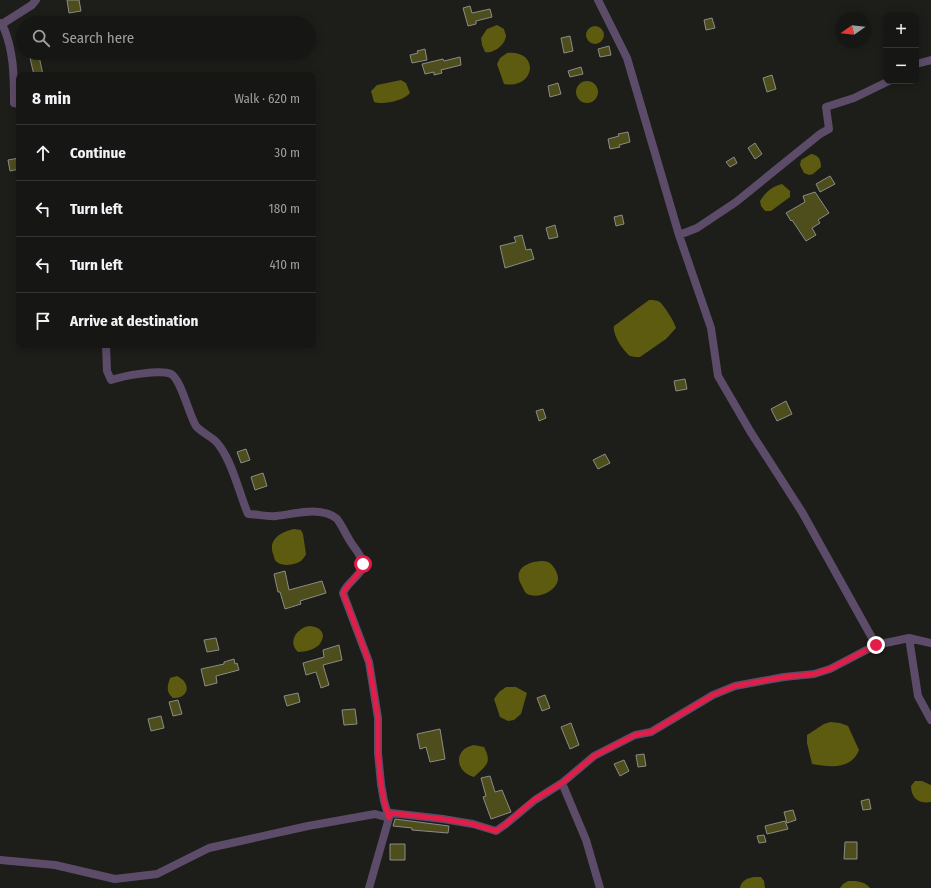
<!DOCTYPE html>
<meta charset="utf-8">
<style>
:root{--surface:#161614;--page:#1f1f1d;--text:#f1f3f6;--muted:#9e9fa0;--line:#353534}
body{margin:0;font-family:"Fira Sans Condensed",sans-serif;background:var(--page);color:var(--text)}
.controls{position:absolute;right:12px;top:12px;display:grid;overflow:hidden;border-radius:8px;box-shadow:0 2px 10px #0003}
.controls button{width:36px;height:36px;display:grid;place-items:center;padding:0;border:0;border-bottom:1px solid var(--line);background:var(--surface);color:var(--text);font:20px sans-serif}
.compass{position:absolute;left:835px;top:12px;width:36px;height:36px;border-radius:50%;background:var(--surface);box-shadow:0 2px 10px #0003;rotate:256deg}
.stop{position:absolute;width:12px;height:12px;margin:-9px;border:3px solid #e11d48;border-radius:50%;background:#fff}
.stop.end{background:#e11d48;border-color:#fff;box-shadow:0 1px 4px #0008}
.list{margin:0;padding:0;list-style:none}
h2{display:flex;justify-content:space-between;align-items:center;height:52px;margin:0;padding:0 16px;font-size:17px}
h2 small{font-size:13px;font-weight:400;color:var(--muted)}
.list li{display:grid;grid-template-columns:26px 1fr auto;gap:12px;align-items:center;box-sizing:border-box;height:56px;padding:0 16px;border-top:1px solid var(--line)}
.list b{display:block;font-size:15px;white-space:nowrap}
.list em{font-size:13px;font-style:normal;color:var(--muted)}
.icon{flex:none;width:22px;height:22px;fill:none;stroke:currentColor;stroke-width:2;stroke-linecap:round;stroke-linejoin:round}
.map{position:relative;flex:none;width:931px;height:888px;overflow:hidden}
.search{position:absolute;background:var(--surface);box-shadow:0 2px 10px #0003;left:16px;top:16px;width:300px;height:44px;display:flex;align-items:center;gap:10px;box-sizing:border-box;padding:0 14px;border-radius:22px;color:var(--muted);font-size:15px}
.panel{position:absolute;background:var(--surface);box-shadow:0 2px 10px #0003;left:16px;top:72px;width:300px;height:276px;border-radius:8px}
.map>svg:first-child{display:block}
.water{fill:#5c5b10}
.building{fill:#4e4e1d;stroke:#8b8c88}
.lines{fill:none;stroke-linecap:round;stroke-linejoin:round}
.minor{stroke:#5d4c69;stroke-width:8}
.route{stroke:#e11d48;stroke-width:5}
</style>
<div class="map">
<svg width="931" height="888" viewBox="0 0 931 888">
<rect width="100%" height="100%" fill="#1d1d1a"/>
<path class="water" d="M497 25 504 29C504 30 506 35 506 35 506 45 493 54 485 52L482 45 481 38 487 29Z
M586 35a9 9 0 1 1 18 0a9 9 0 1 1-18 0Z
M507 53C541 50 535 90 504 84L497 64 500 58Z
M401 80 406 83 410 93C403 101 384 105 374 102L371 91 377 85Z
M576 92a11 11 0 1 1 22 0a11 11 0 1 1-22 0Z
M811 154C819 155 821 160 821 167L813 174 809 175 804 173 800 165 801 160Z
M782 184 790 191V197L771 211H765L761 206 760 201C766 192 771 187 782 184Z
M649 300C653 300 658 300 661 303 666 309 674 321 676 328L666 339 640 357C637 357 633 357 630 356 623 351 612 334 614 326Z
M294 529 301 530 303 534 306 554C306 555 303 559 302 560 297 565 280 568 275 560 274 558 274 556 273 554 268 539 281 532 294 529Z
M541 561C543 561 546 561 548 562 553 564 559 574 558 580 556 591 540 598 530 595 525 594 524 590 522 586 512 570 526 562 541 561Z
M309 626C318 626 327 632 321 642 318 649 305 652 298 652 287 642 297 628 309 626Z
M177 676C192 683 189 699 173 698 166 692 167 687 170 678Z
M506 687H516L527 693 521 714 514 720 508 721 500 717 494 699 499 692Z
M830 722 840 723 848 726 859 750C851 770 830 767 812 764L807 743V735L824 724Z
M474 745 484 747C493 764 485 766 474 777 455 772 453 749 474 745Z
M915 781H922L931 785V802C920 804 911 799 911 786Z
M754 877H761L764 881 765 888H740C741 881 747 878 754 877Z
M848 881C856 881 865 881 870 888H840L843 884Z"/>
<path class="building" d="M67 0H79L81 11 69 13Z
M470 6 472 13 490 9 492 17 476 21V24L468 26 463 8Z
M712 18 715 28 706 30 704 20Z
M570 36 573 51 564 53 561 38Z
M609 46 611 55 600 57 598 49Z
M425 49 427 60 412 63 410 55 418 53 417 51Z
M39 56 43 75H34L30 58Z
M460 57 461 65 441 70 442 73 434 75V72L425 74 422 64 443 59 444 61Z
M581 67 583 74 570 77 568 71Z
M772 75 776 89 767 92 763 78Z
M558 83 561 94 550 97 548 86Z
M628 132 630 142 619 145 620 147 610 149 608 139 619 136 618 134Z
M755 143 762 154 755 159 748 148Z
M734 157 737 163 730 167 726 162Z
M19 158V169L10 171 8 160Z
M830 176 835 184 820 192 816 184Z
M815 192 829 213 818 220 820 223 812 228 816 235 806 241 792 220 791 221 786 213 805 202 803 196Z
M622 215 624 224 616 226 614 217Z
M555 225 558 237 549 239 546 228Z
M522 235 526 250 531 249 534 259 505 268 500 246 516 242 514 237Z
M685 379 687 389 676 391 674 381Z
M786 401 792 414 777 421 771 409Z
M543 409 546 418 539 421 536 411Z
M246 449 250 460 241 463 237 452Z
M605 454 610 463 598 469 593 460Z
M263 473 267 486 255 490 251 477Z
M285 571 289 590 322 581 326 593 300 601 301 604 285 609 280 592H278L274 574Z
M216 638 219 650 207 652 204 640Z
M339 645 342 660 323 665 329 685 321 688 316 672 306 675 303 663 324 657 323 650Z
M234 659 235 664 237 663 239 670 216 676 217 683 205 686 201 669 224 664V662Z
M298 693 300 702 287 706 284 696Z
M545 695 550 708 542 711 537 698Z
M178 700 182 714 173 716 169 702Z
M355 709 357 724 344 725 342 710Z
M161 716 164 728 151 731 148 719Z
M571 723 579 745 570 749 561 727Z
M440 729 445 759 430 762 426 747 420 749 417 734Z
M644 754 646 766 638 767 636 755Z
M624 760 629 771 620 776 614 764Z
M490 776 495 792 502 790 511 812 491 819 483 797 486 796 481 778Z
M869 799 871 809 863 810 861 801Z
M793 810 796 820 787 823 784 812Z
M395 819 449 826 448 833 412 830V828L393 826Z
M785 821 788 829 767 834 765 826Z
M764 835 766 842 759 843 757 836Z
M845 842H857V859H844Z
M390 844H405V860H390Z"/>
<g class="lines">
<path class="minor" d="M598 0 627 58 679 235 711 328 718 376 750 431 802 512 876 645
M0 23 2 24C14 49 14 76 14 103L19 104
M2 24 32 5 36 0
M916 64 931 60
M679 235 697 228 736 202 820 134 829 129 826 107 854 98 889 81
M106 345 107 371 111 380C123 376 160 369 171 374 181 379 189 415 196 426 200 431 208 435 213 439 216 441 219 445 221 448 234 467 239 493 248 514 257 514 267 517 276 516 295 514 319 506 336 518 340 521 348 539 352 544 356 550 366 561 362 569 357 578 347 583 343 593L369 662 378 718V753L381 784 384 801 389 818 369 888
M909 638 918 696 931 720
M562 783 586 840 600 888
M0 860 55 865 115 879 157 874 209 848 308 826 375 814 389 818 391 813 443 819 473 824 496 831 506 824 535 800 562 783 594 756 635 735 651 732 713 695 735 686 784 677 814 674 830 669 876 645 909 638 931 643"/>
</g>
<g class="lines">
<path class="route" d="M363 564C360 576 348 582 343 593L369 662 378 718V753L381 784 384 801 389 818 391 813 443 819 472 824 496 831 506 824 534 800 562 783 594 756 635 735 651 732 713 695 735 686 784 677 814 674 830 669 876 645"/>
</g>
</svg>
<div class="controls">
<button>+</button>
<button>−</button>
</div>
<svg class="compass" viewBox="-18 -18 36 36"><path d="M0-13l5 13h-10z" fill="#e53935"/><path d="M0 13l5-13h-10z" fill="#9e9fa0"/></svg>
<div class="stop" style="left:363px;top:564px"></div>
<div class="stop end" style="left:876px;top:645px"></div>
<div class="search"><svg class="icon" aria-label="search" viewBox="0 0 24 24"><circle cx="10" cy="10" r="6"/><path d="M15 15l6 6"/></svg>Search here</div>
<section class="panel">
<h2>8 min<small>Walk · 620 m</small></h2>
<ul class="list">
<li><svg class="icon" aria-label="ahead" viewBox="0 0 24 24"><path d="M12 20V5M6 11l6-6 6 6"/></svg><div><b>Continue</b></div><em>30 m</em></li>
<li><svg class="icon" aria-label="left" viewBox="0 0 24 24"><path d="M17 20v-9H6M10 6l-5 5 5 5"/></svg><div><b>Turn left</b></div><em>180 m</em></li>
<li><svg class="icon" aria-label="left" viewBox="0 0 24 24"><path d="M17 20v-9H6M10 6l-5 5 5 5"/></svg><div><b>Turn left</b></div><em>410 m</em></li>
<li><svg class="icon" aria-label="arrive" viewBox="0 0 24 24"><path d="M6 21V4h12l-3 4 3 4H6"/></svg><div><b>Arrive at destination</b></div></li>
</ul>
</section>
</div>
